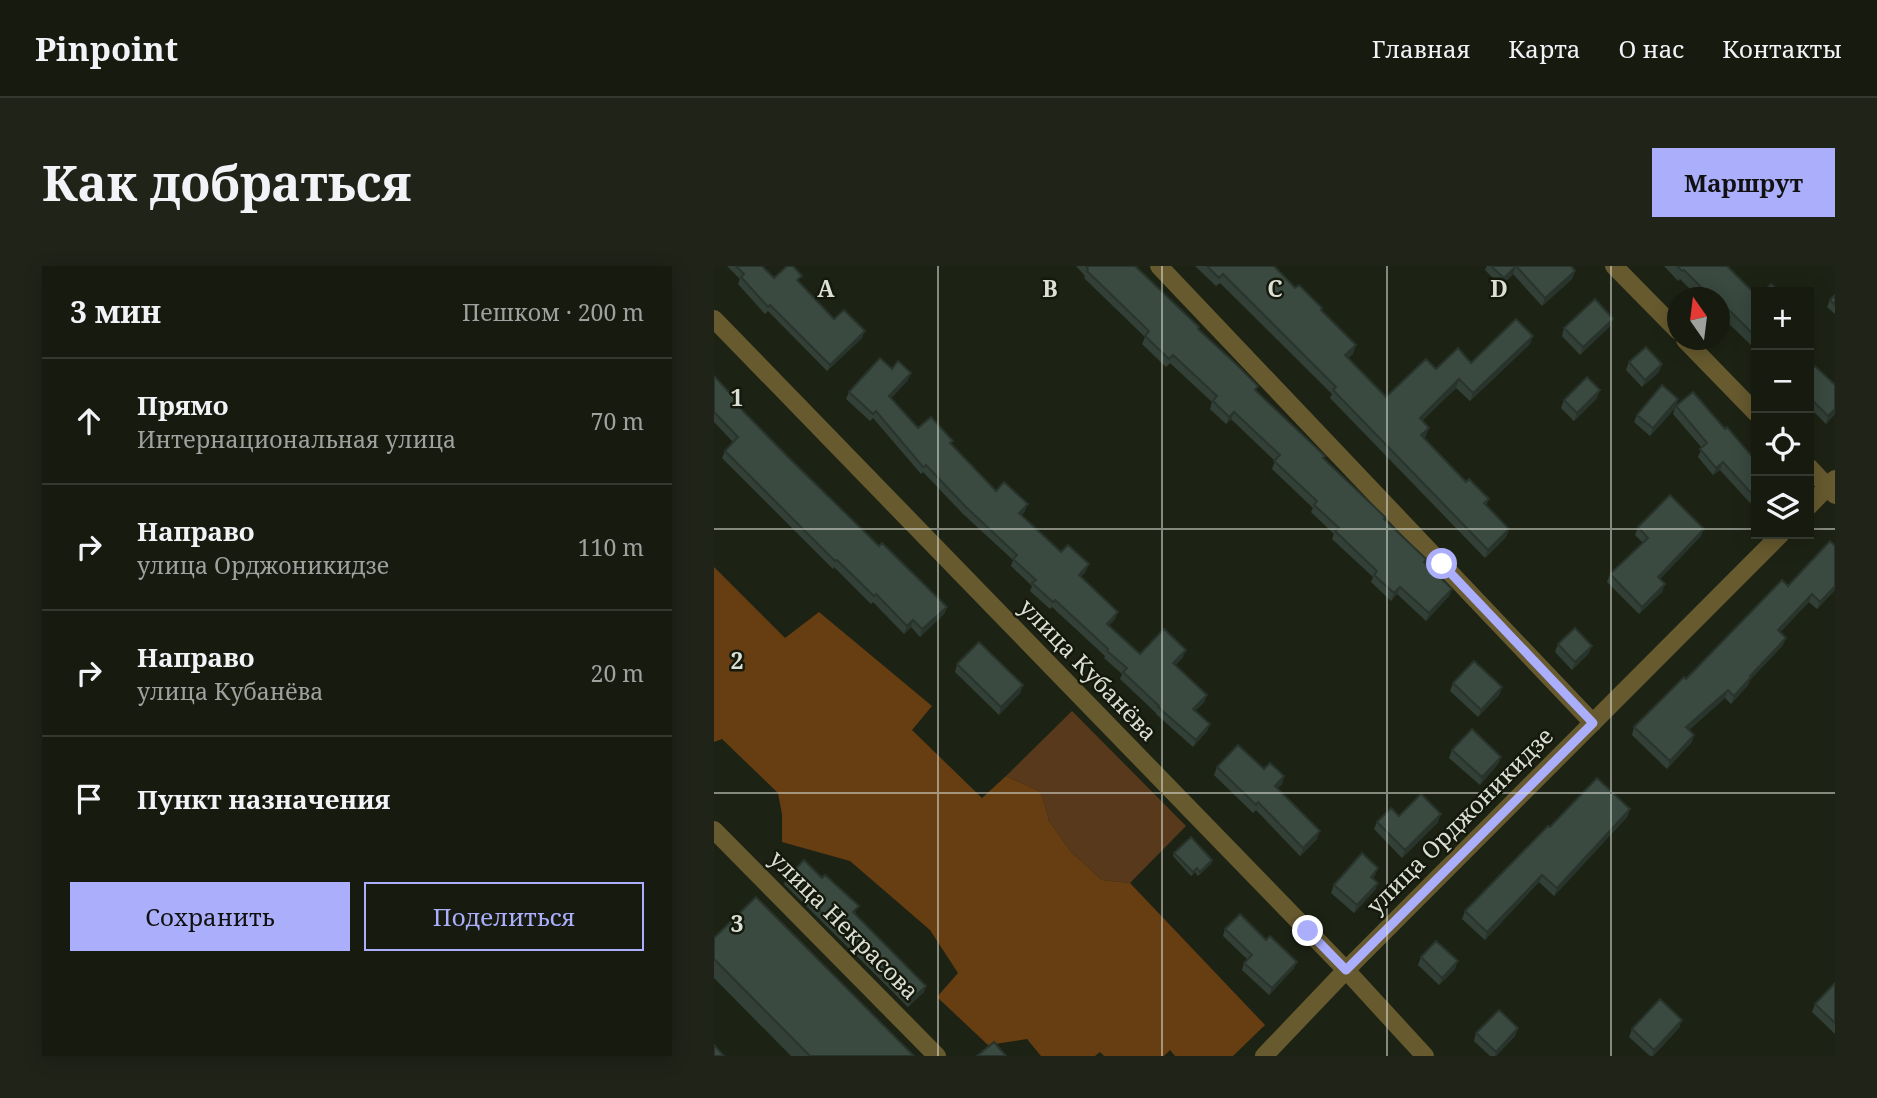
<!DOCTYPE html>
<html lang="ru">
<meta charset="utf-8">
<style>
:root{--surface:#161a0f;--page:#1f2318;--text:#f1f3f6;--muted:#9ea19e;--line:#35382f;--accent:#abaffb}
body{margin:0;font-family:"Noto Serif",serif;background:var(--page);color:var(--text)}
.controls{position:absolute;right:21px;top:21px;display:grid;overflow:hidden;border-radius:0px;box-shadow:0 4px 18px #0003}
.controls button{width:63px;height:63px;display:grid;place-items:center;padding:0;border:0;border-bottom:2px solid var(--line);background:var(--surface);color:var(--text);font:35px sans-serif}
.compass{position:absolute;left:953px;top:21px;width:63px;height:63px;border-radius:50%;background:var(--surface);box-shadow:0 4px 18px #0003;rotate:346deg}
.stop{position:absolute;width:21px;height:21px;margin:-16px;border:5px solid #abaffb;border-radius:50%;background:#fff}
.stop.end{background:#abaffb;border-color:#fff;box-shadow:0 2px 7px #0008}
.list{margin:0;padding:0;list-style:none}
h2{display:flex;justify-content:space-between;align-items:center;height:91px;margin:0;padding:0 28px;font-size:30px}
h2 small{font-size:23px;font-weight:400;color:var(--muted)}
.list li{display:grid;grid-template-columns:46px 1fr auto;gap:21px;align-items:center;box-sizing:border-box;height:126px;padding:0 28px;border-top:2px solid var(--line)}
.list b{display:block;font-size:26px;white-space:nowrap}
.list p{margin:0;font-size:23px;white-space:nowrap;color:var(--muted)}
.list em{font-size:23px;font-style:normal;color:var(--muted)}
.actions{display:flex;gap:14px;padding:21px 28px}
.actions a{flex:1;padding:16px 0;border:2px solid var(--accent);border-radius:0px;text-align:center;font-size:24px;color:var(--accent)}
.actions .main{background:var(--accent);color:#111}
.icon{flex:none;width:38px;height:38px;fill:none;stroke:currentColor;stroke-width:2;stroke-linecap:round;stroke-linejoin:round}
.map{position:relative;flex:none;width:1121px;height:790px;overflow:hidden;border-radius:0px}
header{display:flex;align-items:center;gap:42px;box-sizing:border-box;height:98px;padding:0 35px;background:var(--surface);border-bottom:2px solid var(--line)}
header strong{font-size:33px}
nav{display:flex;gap:38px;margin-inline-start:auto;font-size:24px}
.intro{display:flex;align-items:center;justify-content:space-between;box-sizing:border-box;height:168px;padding:0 42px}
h1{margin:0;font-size:49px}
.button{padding:18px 32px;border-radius:0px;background:var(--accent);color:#111;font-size:24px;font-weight:700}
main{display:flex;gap:42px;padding:0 42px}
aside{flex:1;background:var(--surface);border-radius:0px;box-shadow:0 4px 18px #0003}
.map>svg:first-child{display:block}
.green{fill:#59391c}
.forest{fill:#673d12}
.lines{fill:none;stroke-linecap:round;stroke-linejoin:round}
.street{stroke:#675a2f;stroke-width:18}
.wall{fill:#324037}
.shaded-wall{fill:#29342d}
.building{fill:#3a4a40;stroke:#29342d;stroke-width:2}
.route{stroke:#abaffb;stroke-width:9}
.grid{fill:none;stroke:#dbdfd5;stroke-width:2;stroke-opacity:0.55}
.labels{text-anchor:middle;stroke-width:5;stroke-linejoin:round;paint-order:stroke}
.street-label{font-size:23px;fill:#dbdfd5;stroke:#14190b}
.grid-label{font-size:23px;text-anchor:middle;font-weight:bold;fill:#dbdfd5;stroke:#14190b;stroke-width:5;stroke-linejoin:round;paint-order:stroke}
</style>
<header>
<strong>Pinpoint</strong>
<nav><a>Главная</a><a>Карта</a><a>О нас</a><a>Контакты</a></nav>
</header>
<div class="intro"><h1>Как добраться</h1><a class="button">Маршрут</a></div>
<main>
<aside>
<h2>3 мин<small>Пешком · 200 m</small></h2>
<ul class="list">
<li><svg class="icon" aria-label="ahead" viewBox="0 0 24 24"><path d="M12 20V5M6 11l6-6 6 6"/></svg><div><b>Прямо</b><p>Интернациональная улица</p></div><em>70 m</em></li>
<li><svg class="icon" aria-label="right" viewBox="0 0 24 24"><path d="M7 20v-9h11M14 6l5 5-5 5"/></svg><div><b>Направо</b><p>улица Орджоникидзе</p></div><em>110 m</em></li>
<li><svg class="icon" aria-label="right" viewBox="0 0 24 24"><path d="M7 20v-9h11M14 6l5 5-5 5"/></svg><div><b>Направо</b><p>улица Кубанёва</p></div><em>20 m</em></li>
<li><svg class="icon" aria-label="arrive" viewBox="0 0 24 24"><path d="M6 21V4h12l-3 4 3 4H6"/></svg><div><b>Пункт назначения</b></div></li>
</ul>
<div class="actions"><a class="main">Сохранить</a><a>Поделиться</a></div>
</aside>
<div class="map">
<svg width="1121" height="790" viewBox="0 0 1121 790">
<rect width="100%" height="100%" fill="#1d2314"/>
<path class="green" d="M358 445 472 560 416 617 388 614 357 586 335 555 327 526 292 510Z"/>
<path class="forest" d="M0 301 71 372 105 346 218 440 198 464 268 532 292 510 327 526 335 555 357 586 388 614 416 617 551 759 519 790H461L456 784 450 790H390L386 786 381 790H327L313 773 274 779 223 731 244 707 216 664 136 595 68 576V548L64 527 8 473 0 476Z"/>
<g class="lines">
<path class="street" d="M445 0 879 457
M900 0 964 65
M0 53 632 704 711 790
M971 74 1042 147
M1095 201 1121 229
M1095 240 1121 213
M0 564 223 790
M550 790 632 704 1067 268"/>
</g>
<path class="wall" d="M13 0H48L60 12 86 17 120 53 148 72 113 105 54 45 51 48 24 18 26 13Z
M362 0H422L485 61 484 63 542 125 671 254 712 293 711 297 738 323 735 330 712 355 683 328 677 335 657 316 659 311 618 273 620 268 597 246 599 242 558 203 561 195 517 153 512 158 496 143 498 136 456 97 452 101 428 78 431 71 370 12 371 10Z
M481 0H560L581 22 607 45 639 88 634 92 672 131 722 103 757 97 816 78 756 135 742 122 708 155 712 170 710 172 752 216 775 233 772 239 795 263 792 271 771 292 616 132 618 128 506 17 502 20Z
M773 0H857L861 5 858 13 828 40 799 8 787 20 771 4Z
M950 0H1013L1042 29V84L1005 48V32H985L966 13 964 15Z
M1121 29V48L1113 41 1116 34Z
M896 60 866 89 848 70 850 62Z
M915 96 945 106 928 121 912 104Z
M178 103 194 114 177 132 204 162 237 179 282 225 311 245 308 249 347 286 372 305 367 311 401 353 395 360 426 388 469 391 461 400 493 429 490 436 481 445 496 458 493 465 479 481 442 448V447L406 413 408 408 390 392 391 390 338 341 336 343 316 325 318 320 297 300 299 294 249 248 209 206 207 208 159 152 156 155 132 133 135 126Z
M1095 107 1121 148 1112 158 1095 141Z
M0 110 24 136 23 139 77 194 165 280 233 341 230 348 206 371 197 361 190 368 159 336 157 338 120 301 119 303 8 192 11 185 19 176 0 156Z
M883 132 860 155 847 142 850 134Z
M964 133 962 141 936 170 920 156 923 149Z
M962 140 1011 163 1042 195V231L1036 237 1006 204 999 209 984 191 988 182 959 148Z
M924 261 987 270 946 313 948 326 925 348 893 316 896 308 929 277 921 269Z
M1121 280V324L1103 343 1095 336 1066 366 1069 379 1036 414 1034 419 1017 438 1011 432 975 464 980 469 977 477 953 503 918 469 920 461 1074 320Z
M844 378 875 387 858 404 841 386Z
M243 398 309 419 306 427 285 449 241 406Z
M739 417 788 421 785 429 764 451 736 425Z
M738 484 787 491 784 498 766 519 735 492Z
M503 501 550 503 570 510 568 518 563 522 603 573 586 590 542 544 539 547 500 509Z
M916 543 913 551 840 630 825 616 771 674 748 653 751 645 836 561Z
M685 550 724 556 688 592 660 563 663 556Z
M460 587 498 594 497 598 484 610 481 606 477 610 459 590Z
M664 602 661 609 659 612 664 617 661 624 640 647 617 627 620 619Z
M73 612 142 646 141 648 210 726 194 741 70 618Z
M511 663 580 702 555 729 528 704 530 697 534 694 509 670Z
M0 672 200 790H77L0 712Z
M707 691 741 703 725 719 704 699Z
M1121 717V768L1098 746 1101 738Z
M968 754 965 762 939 790H936L915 771 918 763Z
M762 767 801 770 782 790H776L760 775Z"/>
<path class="shaded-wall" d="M802 0 799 8 787 20 790 12Z
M861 5 858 13 828 40 831 32Z
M899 53 896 60 866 89 869 81Z
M151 65 148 72 113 105 116 99Z
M819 70 816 78 756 135 759 127Z
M642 79 639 88 628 98 631 89Z
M948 98 945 106 928 121 931 114Z
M197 107 194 114 173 137 175 130Z
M745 113 742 122 703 160 706 152Z
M886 124 883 132 860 155 863 147Z
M964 133 962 141 936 170 939 162Z
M1121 143V148L1112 158 1114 150Z
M520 146 517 153 512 158 515 151Z
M715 162 712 170 704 178 707 169Z
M1009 196 1006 204 999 209 1002 202Z
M1042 226V231L1036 237 1039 229Z
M314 238 311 245 303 254 305 247Z
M795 263 792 271 771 292 774 284Z
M990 263 987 270 941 318 944 311Z
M375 298 372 305 362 316 365 309Z
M951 318 948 326 925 348 928 341Z
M1121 320V324L1103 343 1106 336Z
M686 321 683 328 677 335 680 327Z
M738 323 735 330 712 355 715 347Z
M1098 328 1095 336 1061 372 1064 364Z
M233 341 230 348 206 371 208 363Z
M404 346 401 353 390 365 393 358Z
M199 354 197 361 190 368 193 360Z
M1072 372 1069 379 1036 414 1034 419 1017 438 1020 430 1036 410Z
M878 380 875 387 858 404 861 396Z
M472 384 469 391 456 405 459 397Z
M309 419 306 427 285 449 287 441Z
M788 421 785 429 764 451 767 444Z
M1014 424 1011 432 969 469 972 461Z
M493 429 490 436 476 451 479 443Z
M496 458 493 465 479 481 482 474Z
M980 469 977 477 953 503 956 495Z
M787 491 784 498 766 519 768 511Z
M570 510 568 518 558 528 561 520Z
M916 543 913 551 840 630 843 622Z
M727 548 724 556 688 592 691 584Z
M606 565 603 573 586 590 589 582Z
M498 594 497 598 484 610 486 606Z
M664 602 661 609 654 618 657 611Z
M828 609 825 616 771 674 773 666Z
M664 617 661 624 640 647 643 639Z
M744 695 741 703 725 719 728 712Z
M583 696 580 702 555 729 558 722Z
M212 720 210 726 194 741 196 735Z
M968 754 965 762 938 790 940 784Z
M804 762 801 770 782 790H781L782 786Z"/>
<path class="building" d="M22 0H48L60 12 73 0H79L88 10 83 14 120 53 130 44 151 65 116 99 56 39 54 41 27 11 30 8Z
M372 0H421L485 61 484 63 522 98 544 120 541 124 611 190 609 192 672 252 670 253 712 293 710 296 738 323 715 347 686 321 680 327 660 309 663 305 621 265 625 262 600 239 603 235 560 195 566 189 520 146 515 151 499 135 503 130 459 89 455 93 431 70 435 65 373 5 374 3Z
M493 0H560L581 22 585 19 608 42 607 44 642 79 631 89 672 131 712 93 722 103 744 82 757 97 802 53 819 70 759 127 745 113 706 152 715 162 707 169 752 216 755 213 775 233 770 237 795 263 774 284 619 124 622 121 509 8 505 12Z
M777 0H857L861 5 831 32 802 0 790 12Z
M963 0H1013L1042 29V71L1008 37 1005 39V32H998L970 4 968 5Z
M1057 18 1066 26H1049Z
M1121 29V39L1116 34Z
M881 33 899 53 869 81 850 62Z
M932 81 948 98 931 114 915 96Z
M166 92 178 103 184 95 197 107 175 130 204 162 217 151 239 175 236 177 282 225 290 216 314 238 305 247 347 286 354 279 375 298 365 309 404 346 393 358 426 388 450 363 472 384 459 397 493 429 479 443 496 458 482 474 444 441 445 440 409 406 413 402 393 385 394 383 341 334 339 336 318 317 322 314 299 293 303 289 252 241 212 199 209 201 162 145 159 148 135 126Z
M1101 100 1121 119V143L1114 150 1095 131V107Z
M0 110 24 136 22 138 77 194 165 280 168 277 233 341 208 363 199 354 193 360 162 328 160 330 123 294 121 295 11 185 24 171 0 146Z
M873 111 886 124 863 147 850 134Z
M948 119 964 133 939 162 923 149Z
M979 126 1011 163 1013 161 1042 195V226L1039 229 1009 196 1002 202 986 183 993 177 962 140Z
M956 229 990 263 944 311 951 318 928 341 896 308 934 272 924 261Z
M1116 275 1121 280V320L1106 336 1098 328 1064 364 1072 372 1036 410 1037 411 1020 430 1014 424 972 461 980 469 956 495 920 461 970 411 972 413 1068 314 1074 320Z
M861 362 878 380 861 396 844 378Z
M265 376 309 419 287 441 243 398Z
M760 395 788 421 767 444 739 417Z
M758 463 787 491 768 511 738 484Z
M524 479 550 503 556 497 570 510 561 520 606 565 589 582 544 536 542 539 503 501Z
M883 512 916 543 843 622 828 609 773 666 751 645 834 560 836 561Z
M707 528 727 548 691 584 663 556 677 542 685 550Z
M477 571 498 594 486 606 483 602 479 606 460 587Z
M648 587 664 602 657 611 664 617 643 639 620 619Z
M90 594 108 612 111 609 145 640 139 646 212 720 196 735 73 612Z
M42 631 200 790H96L0 693V672Z
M526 648 552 674 556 670 583 696 558 722 530 697 538 689 511 663Z
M722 675 744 695 728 712 707 691Z
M1121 717V757L1101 738Z
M946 733 968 754 940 784 918 763Z
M785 744 804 762 782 786 762 767Z
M280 776 292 790H263Z
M0 779 10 790H0Z"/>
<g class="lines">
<path class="route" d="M594 665 632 704 879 457 728 298"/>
</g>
<path class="grid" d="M224 0V790M448 0V790M673 0V790M897 0V790M0 263H1042M1095 263H1121M0 527H1121"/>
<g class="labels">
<g class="street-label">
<text transform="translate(374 404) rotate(46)" y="8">улица Кубанёва</text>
<text transform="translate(746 555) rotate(-45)" y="8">улица Орджоникидзе</text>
<text transform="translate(130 659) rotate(45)" y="8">улица Некрасова</text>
</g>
</g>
<g class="grid-label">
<text x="112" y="31">A</text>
<text x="336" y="31">B</text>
<text x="561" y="31">C</text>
<text x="785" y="31">D</text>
<text x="23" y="140">1</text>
<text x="23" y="403">2</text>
<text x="23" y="666">3</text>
</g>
</svg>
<div class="controls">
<button>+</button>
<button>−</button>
<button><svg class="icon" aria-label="locate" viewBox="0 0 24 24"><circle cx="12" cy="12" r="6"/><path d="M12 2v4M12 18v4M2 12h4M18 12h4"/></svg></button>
<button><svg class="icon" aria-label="layers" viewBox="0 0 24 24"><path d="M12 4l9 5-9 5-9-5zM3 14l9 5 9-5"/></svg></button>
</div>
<svg class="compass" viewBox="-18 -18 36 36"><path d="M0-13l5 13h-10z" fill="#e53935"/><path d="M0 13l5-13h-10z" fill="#9ea19e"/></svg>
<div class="stop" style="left:728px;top:298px"></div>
<div class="stop end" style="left:594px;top:665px"></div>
</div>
</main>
